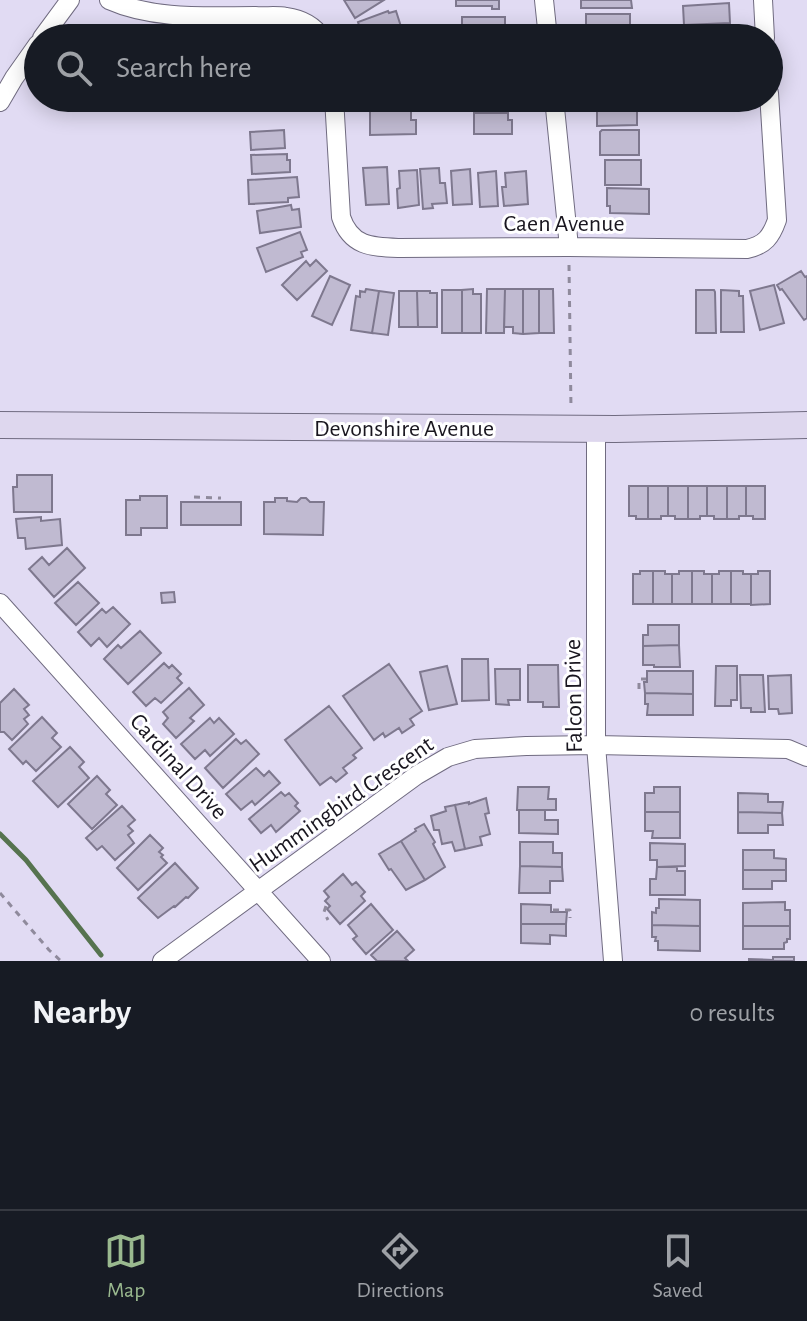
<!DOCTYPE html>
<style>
:root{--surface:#171b24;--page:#242831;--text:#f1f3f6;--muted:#9ea1a6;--line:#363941;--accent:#9ab98f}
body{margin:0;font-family:"Alegreya Sans",sans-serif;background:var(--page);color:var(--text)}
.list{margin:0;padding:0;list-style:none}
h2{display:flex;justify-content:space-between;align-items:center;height:104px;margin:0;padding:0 32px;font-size:34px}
h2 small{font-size:26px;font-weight:400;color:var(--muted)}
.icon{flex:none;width:44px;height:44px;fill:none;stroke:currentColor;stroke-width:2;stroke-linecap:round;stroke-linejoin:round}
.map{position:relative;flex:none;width:807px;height:961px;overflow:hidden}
.search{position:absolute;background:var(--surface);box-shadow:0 4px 20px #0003;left:24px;right:24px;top:24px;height:88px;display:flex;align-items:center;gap:20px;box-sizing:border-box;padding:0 28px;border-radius:44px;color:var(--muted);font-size:30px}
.sheet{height:248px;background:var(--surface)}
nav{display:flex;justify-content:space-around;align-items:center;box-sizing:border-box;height:112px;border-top:2px solid var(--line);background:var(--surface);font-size:22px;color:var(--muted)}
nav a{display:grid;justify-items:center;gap:4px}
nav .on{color:var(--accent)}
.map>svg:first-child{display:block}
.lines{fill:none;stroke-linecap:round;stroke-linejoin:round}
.stream{stroke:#56734f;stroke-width:5}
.building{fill:#c0bad1;stroke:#7e788e;stroke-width:2}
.street-casing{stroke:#706b80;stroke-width:20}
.secondary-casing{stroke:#706b80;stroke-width:28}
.path{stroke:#8f8a9c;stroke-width:3;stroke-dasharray:6 6;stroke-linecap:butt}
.street{stroke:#fff;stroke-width:18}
.secondary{stroke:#ded7ee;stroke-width:26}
.labels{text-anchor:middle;stroke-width:6;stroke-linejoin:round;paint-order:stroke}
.street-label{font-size:24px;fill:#19161f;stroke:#fff}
</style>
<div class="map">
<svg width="807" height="961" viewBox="0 0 807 961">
<rect width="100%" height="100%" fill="#e1dbf3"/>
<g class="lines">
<path class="stream" d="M0 834 26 860 101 955"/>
</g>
<path class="building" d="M344 0H384L355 18Z
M456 0H499V9H492V6H456Z
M581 0H631L632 8H581Z
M729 3 730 23 684 25 683 6Z
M388 11 389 13 396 11 404 36 395 38H363L358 22Z
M586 14H630V36H586Z
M462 17H505V38H462Z
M147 98H186V103L147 100Z
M374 98H414V104L374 106Z
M474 98H512V101H500V105H474Z
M631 98V101H637V125L597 126V99Z
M411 110V120H416V134L370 135V111Z
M474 113H508V120H512V134H474Z
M284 130 285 148 251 150 250 132Z
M602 130H639V155H600V132Z
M287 154V160H290V172L252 174 251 155Z
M605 160H641V185H605Z
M387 167 389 204 366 205 363 168Z
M439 168 440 183H445L447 203 432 204 433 208 423 209 420 169Z
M470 169 472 204 453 205 451 171Z
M417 170 419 205 398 208 397 189 400 188 399 171Z
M496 171 498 206 480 207 478 173Z
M526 171 528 204 504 206 502 187H506L505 173Z
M297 177 299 197 288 198V202L249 204 248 180Z
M607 188 649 189V214L610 213V206H607Z
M291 205 292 210 299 209 301 227 260 233 257 211Z
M300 232 307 250 301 252 303 257 266 272 257 248Z
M316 260 327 271 297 300 282 285 306 261 310 266Z
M801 271 805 277 807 276V318L804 320 782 289 780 290 777 285Z
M330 276 350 285 332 325 312 316Z
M774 285 784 323 760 330 750 291Z
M366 289 379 291 372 333 351 330 356 296 360 297V291L365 292Z
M473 289V294H481V333H462V290Z
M487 289H505L504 333H486Z
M505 289H523V334L513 333V327H504Z
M523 289H539V333L523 334Z
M539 289H553L554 333H539Z
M442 290H462V333H442Z
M696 290H714L715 292 716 333H696Z
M721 290 739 291V296H743L744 332H721Z
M379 291 394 293 388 335 372 333Z
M399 291H417L418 327H399Z
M417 291H430V293H437V327H418Z
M17 475H52V512H14L13 487H17Z
M629 486H648V519H636V516H629Z
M648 486H668V516H661V519H648Z
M668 486H688V519H675V516H668Z
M688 486H707V516H700V519H688Z
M707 486H727V519H714V516H707Z
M727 486H746V516H739V519H727Z
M746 486H765V519H753V516H746Z
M140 496H167V528H141V535H126V500H140Z
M275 498H287V501L297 502 301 498H306L310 502H324L323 535 264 534V502H275Z
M181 502H241V525H181Z
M41 517V521L60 519 62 545 26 549 25 538H18L16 519Z
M67 548 85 568 54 597 29 569 42 557 49 565Z
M640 571H653V604H633V574H640Z
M653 571H665V574H672V604H653Z
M679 571H692V604H672V574H679Z
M692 571H704V574H712V604H692Z
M719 571H731V604H712V574H719Z
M731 571H743V574H751V604H731Z
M758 571H770V604L751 605V574H758Z
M78 582 99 603 76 625 55 603Z
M174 592 175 602 162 603 161 593Z
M113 607 130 624 107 647 99 638 91 646 78 632 102 609 106 613Z
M648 625H679V645L643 646V635H648Z
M140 631 161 653 128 684 104 659 118 645 121 648Z
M679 645 680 667H654V665H643V646Z
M462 659H488L489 700 462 701Z
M164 663 169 668 172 665 181 674 177 678 182 683 161 703 155 698 146 706 133 692Z
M389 664 422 711 410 719 414 725 402 733 399 728 385 737 383 733 374 740 343 696Z
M528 665H558L559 707H543V702H528Z
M447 666 457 704 429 710 420 672Z
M716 666H737V700H731V706H715Z
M495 669H520V700H508L509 705 496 704Z
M647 671H693V694L645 693 644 682H647Z
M740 675H763L765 712H751V708H741Z
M791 675 792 713 779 714 778 709H769L768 676Z
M189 688 204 705 190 718 194 721 176 738 163 724 168 718 163 712Z
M14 689 29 705 24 709 29 715 24 719 28 724 12 740 4 732H0V703Z
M645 693 693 694V715H647L648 704H645Z
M329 706 362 748 353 755 356 758 343 768 347 773 336 782 331 777 320 785 285 740Z
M42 717 57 733 52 738 61 747 36 771 26 761 23 764 9 749Z
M210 718 214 723 219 718 234 734 210 756 205 750 195 759 181 744Z
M236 739 241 744 246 740 259 754 223 788 205 768Z
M70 747 84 762 79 767 89 778 58 807 33 781Z
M256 768 264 776 269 771 280 783 255 805 252 801 241 810 226 794Z
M97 776 110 790 106 794 117 805 92 829 68 804Z
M518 787H549L548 799H556V810H517Z
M654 787H680V812H645V793H654Z
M281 792 285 796 289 793 298 803 295 806 300 811 276 832 271 825 261 833 249 819Z
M738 793 768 794V802H783L782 813 738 812Z
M486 798 489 813 485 814 490 834 480 837 482 845 465 849 455 805 469 802V804Z
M455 805 465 849 455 851 452 842 442 844 439 830H434L431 816 446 811 445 807Z
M122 806 135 820 128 826 133 831 128 835 134 843 115 860 102 846 97 850 86 838Z
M519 810H545V820H558V834L519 833Z
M645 812H680V838H652L653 831H645Z
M738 812 782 813 783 825H768V833H738Z
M424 824 435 842 433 844 445 867 425 880 401 841 416 831 415 829Z
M150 835 163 848 159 852 163 855 161 857 167 863 138 890 117 868Z
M401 841 425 880 406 890 391 869 389 870 379 854Z
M520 842H553V853H562V867L520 866Z
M650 843 685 844V866L657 867V860H650Z
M743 850H774V858L786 859V870H743Z
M175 863 198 888 188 898 186 897 175 907 174 906 158 918 138 898Z
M520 866 562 867 563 881H550V893H519Z
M657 867H677V871H685V895H650V879H656Z
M743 870H786V881H772V889H743Z
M343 874 352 885 356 882 365 892 361 896 365 901 340 924 327 909 330 906 325 901 329 897 324 891Z
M659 899 700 900V926L652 925V912L656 913V908H659Z
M785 902V910H790V926H743V903Z
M371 904 393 930 366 954 353 939 357 936 348 925Z
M521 904 551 905V912H567L566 924H521Z
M521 924H566V936L550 935V944L521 943Z
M652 925 700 926V951L658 950V941H655L656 937H652Z
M743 926H790V939H787V942L784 943V949H743Z
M397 931 414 950 405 958 408 961H377L371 955Z
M773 957H794V961H749V959L773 960Z"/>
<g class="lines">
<defs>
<path id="street" d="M109 0C154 20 207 16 255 16 265 17 276 15 286 17 301 19 314 26 322 38
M544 0 548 38
M763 0 765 38
M42 38 70 0
M334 98 341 217C351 247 372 247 400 248L569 247 747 249C765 245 771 237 777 220L769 93
M554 98 569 247
M0 102 14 78 38 44
M596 429V745L613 961
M0 603 321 961
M162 961 417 775 448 757 475 749 526 746 596 745 788 749 807 757"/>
<path id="secondary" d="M0 425 615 429 807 425"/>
</defs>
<use href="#street" class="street-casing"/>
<use href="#secondary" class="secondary-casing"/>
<path class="path" d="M569 265 571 409
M194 497 221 498
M639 689V679H646
M0 893 49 950 61 961
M326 906 324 912 328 920
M553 910H570V918"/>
<use href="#street" class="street"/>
<use href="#secondary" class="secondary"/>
</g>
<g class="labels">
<g class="street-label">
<text x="564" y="231">Caen Avenue</text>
<text x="404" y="436">Devonshire Avenue</text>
<text transform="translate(573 696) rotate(-91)" y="8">Falcon Drive</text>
<text transform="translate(179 766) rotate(48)" y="8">Cardinal Drive</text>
<text transform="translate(341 804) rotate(-35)" y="8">Hummingbird Crescent</text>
</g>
</g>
</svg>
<div class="search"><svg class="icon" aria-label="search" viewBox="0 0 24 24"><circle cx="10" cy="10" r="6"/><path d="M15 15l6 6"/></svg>Search here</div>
</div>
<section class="sheet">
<h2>Nearby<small>0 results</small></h2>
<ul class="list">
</ul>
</section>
<nav>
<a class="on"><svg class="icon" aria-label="map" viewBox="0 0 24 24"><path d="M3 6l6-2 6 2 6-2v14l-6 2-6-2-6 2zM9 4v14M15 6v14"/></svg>Map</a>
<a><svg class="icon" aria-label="directions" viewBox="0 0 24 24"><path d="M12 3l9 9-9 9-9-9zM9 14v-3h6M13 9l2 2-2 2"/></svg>Directions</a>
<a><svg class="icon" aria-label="saved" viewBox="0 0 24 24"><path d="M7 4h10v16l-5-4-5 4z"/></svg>Saved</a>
</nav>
